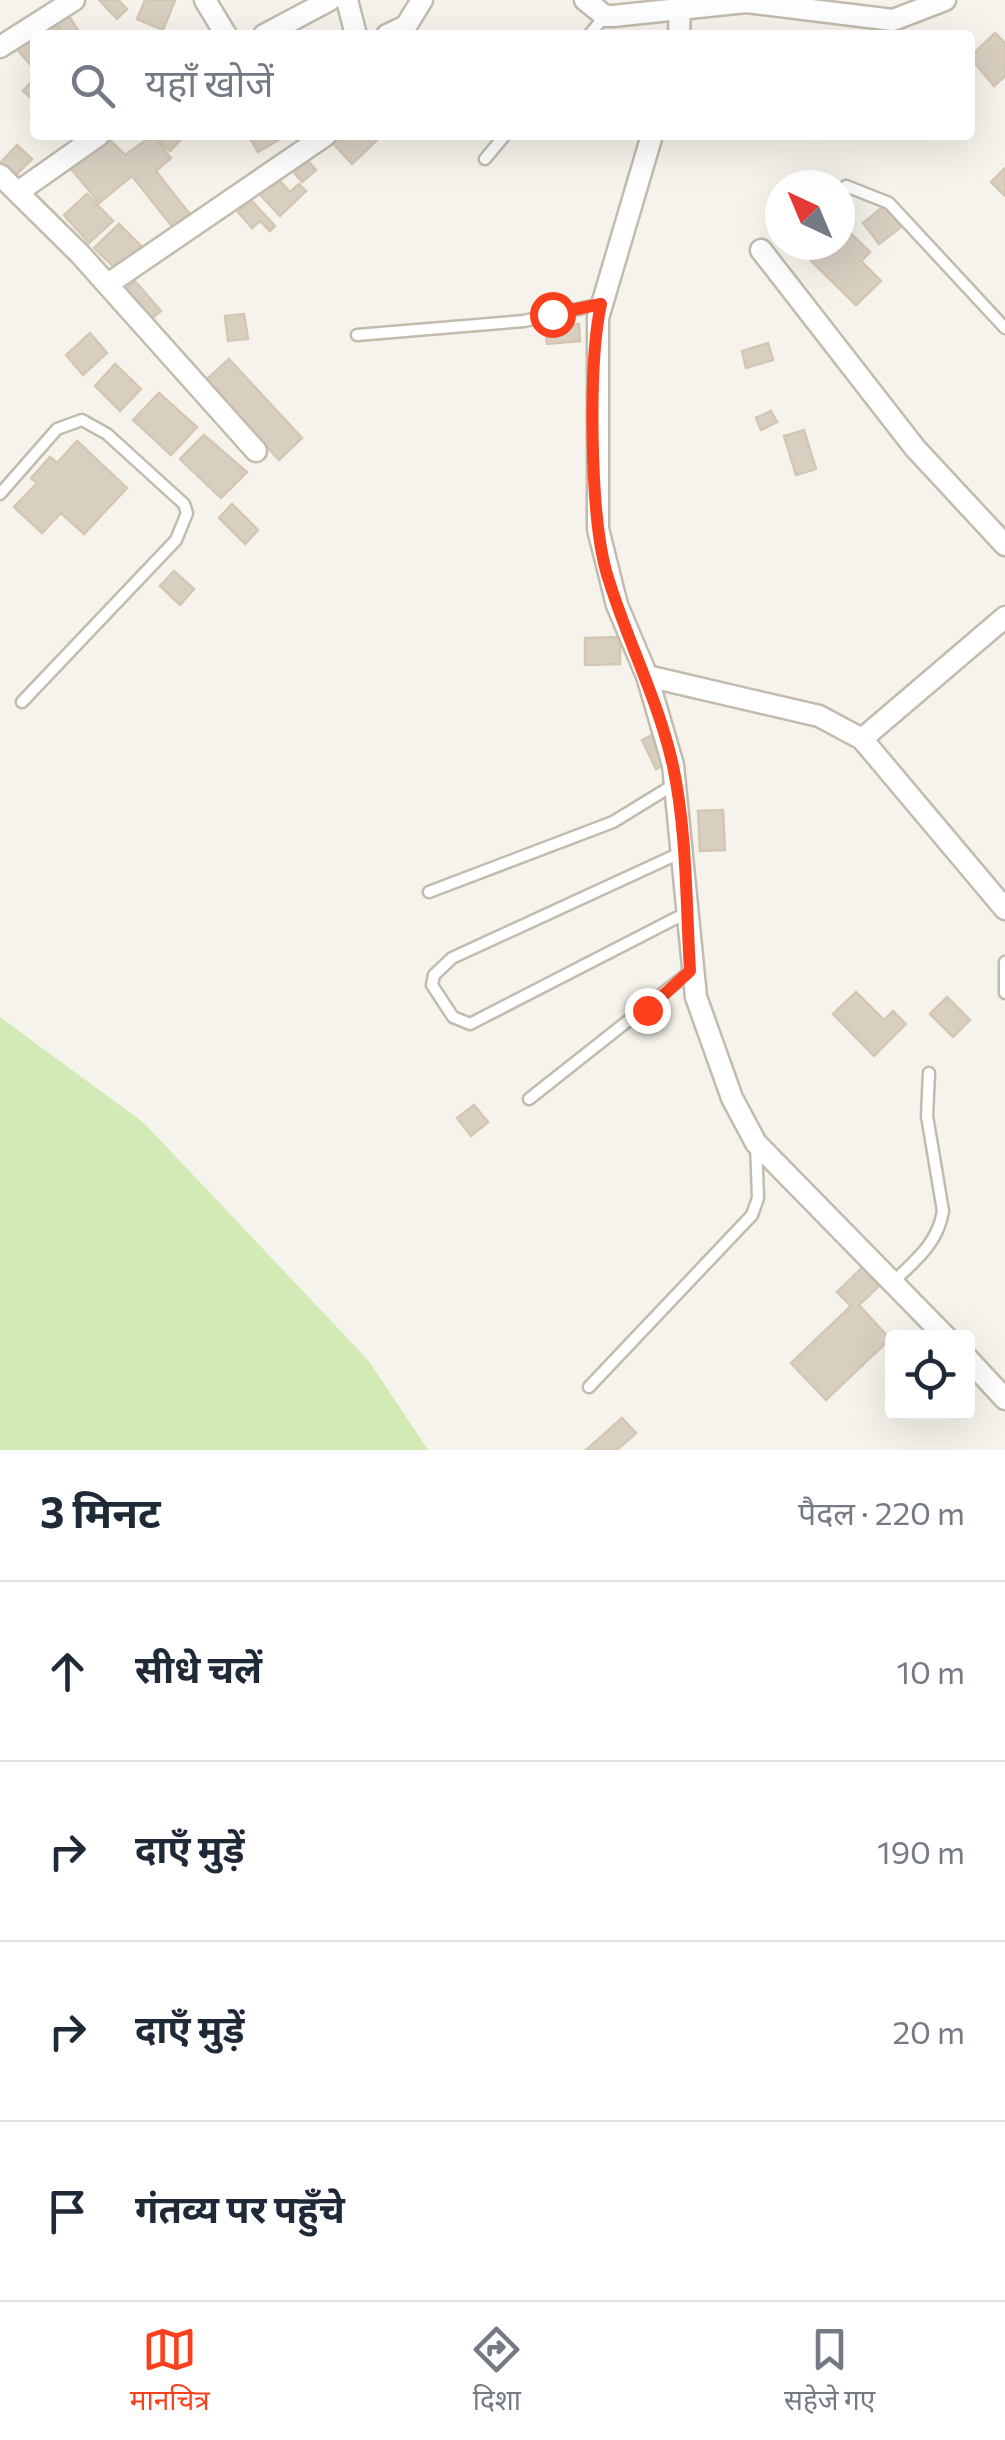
<!DOCTYPE html>
<html lang="hi">
<meta charset="utf-8">
<style>
:root{--surface:#fff;--page:#f6f6f7;--text:#1f2937;--muted:#747a83;--line:#e0e1e3;--accent:#fc3f1d}
body{margin:0;font-family:Commissioner,"Noto Sans Devanagari",sans-serif;background:var(--page);color:var(--text)}
.controls{position:absolute;right:30px;bottom:30px;display:grid;overflow:hidden;border-radius:10px;box-shadow:0 10px 40px #0002}
.controls button{width:90px;height:90px;display:grid;place-items:center;padding:0;border:0;border-bottom:2px solid var(--line);background:var(--surface);color:var(--text);font:50px sans-serif}
.compass{position:absolute;left:765px;top:170px;width:90px;height:90px;border-radius:50%;background:var(--surface);box-shadow:0 10px 40px #0002;rotate:316deg}
.stop{position:absolute;width:30px;height:30px;margin:-22px;border:8px solid #fc3f1d;border-radius:50%;background:#fff}
.stop.end{background:#fc3f1d;border-color:#fff;box-shadow:0 2px 10px #0008}
.list{margin:0;padding:0;list-style:none}
h2{display:flex;justify-content:space-between;align-items:center;height:130px;margin:0;padding:0 40px;font-size:42px}
h2 small{font-size:32px;font-weight:400;color:var(--muted)}
.list li{display:grid;grid-template-columns:65px 1fr auto;gap:30px;align-items:center;box-sizing:border-box;height:180px;padding:0 40px;border-top:2px solid var(--line)}
.list b{display:block;font-size:38px;white-space:nowrap}
.list em{font-size:32px;font-style:normal;color:var(--muted)}
.icon{flex:none;width:55px;height:55px;fill:none;stroke:currentColor;stroke-width:2;stroke-linecap:round;stroke-linejoin:round}
.map{position:relative;flex:none;width:1005px;height:1450px;overflow:hidden}
.search{position:absolute;background:var(--surface);box-shadow:0 10px 40px #0002;left:30px;right:30px;top:30px;height:110px;display:flex;align-items:center;gap:25px;box-sizing:border-box;padding:0 35px;border-radius:10px;color:var(--muted);font-size:38px}
.sheet{height:850px;background:var(--surface)}
nav{display:flex;justify-content:space-around;align-items:center;box-sizing:border-box;height:140px;border-top:2px solid var(--line);background:var(--surface);font-size:28px;color:var(--muted)}
nav a{display:grid;justify-items:center;gap:5px}
nav .on{color:var(--accent)}
.map>svg:first-child{display:block}
.green{fill:#d2eab5}
.building{fill:#d8cfc1;stroke:#d3c7b4;stroke-width:2.5}
.lines{fill:none;stroke-linecap:round;stroke-linejoin:round}
.lane-casing{stroke:#c2bbae;stroke-width:15}
.street-casing{stroke:#c2bbae;stroke-width:25}
.lane{stroke:#fff;stroke-width:10}
.street{stroke:#fff;stroke-width:20}
.route{stroke:#fc3f1d;stroke-width:12}
</style>
<div class="map">
<svg width="1005" height="1450" viewBox="0 0 1005 1450">
<rect width="100%" height="100%" fill="#f6f3ec"/>
<path class="green" d="M0 1017 144 1123 368 1360 428 1450H0Z"/>
<path class="building" d="M99 0H118L127 9 117 19Z
M145 0H175L163 30 137 19Z
M65 10 81 35H64L53 18Z
M48 19 61 33 35 35V70L15 47Z
M995 33 1005 43V76L994 86 970 57Z
M35 78V102L23 91Z
M105 135 125 155 153 135 171 158 156 171 192 217 175 230 132 176 99 203 68 165Z
M153 135H185L170 151Z
M248 135H278L280 139 258 152Z
M333 135H374L378 139 352 164 329 139Z
M17 145 32 159 15 176 1 162Z
M304 156 316 170 302 182 291 169Z
M1005 168V196L991 182Z
M273 173 290 192 299 184 306 191 280 216 255 189Z
M87 194 113 221 89 243 64 215Z
M251 200 275 226 270 231 260 221 252 228 238 212Z
M884 206 901 227 879 244 863 223Z
M119 224 142 247 118 271 94 248Z
M842 225 870 252 861 261 881 281 856 305 798 248 840 245Z
M135 281 161 311 151 319 125 290Z
M244 314 248 339 228 341 225 316Z
M579 324 580 341 547 344 545 327Z
M90 333 107 353 83 375 66 355Z
M768 343 773 360 746 368 742 351Z
M229 359 302 438 279 460 206 380Z
M115 364 141 389 120 411 95 386Z
M159 393 197 427 171 455 133 420Z
M771 411 777 422 761 430 756 418Z
M804 430 816 469 796 475 784 436Z
M204 435 247 472 221 498 180 459Z
M77 441 127 488 84 534 61 513 42 533 14 507 37 483 31 478 50 457 57 463Z
M232 504 258 530 245 544 219 518Z
M174 571 194 589 180 605 160 586Z
M620 637V664L585 665V638Z
M654 734 668 763 656 769 642 740Z
M723 810 725 850 700 851 698 811Z
M856 992 884 1020 893 1011 906 1024 874 1056 833 1014Z
M947 997 970 1020 953 1037 930 1014Z
M474 1105 488 1122 471 1136 457 1118Z
M864 1266 881 1284 859 1305 890 1339 826 1400 791 1363 851 1306 837 1292Z
M622 1418 636 1433 617 1450H586Z"/>
<g class="lines">
<defs>
<path id="lane" d="M589 35 605 16
M485 159 505 135
M846 186 889 203 1005 328
M357 335 524 321 601 304
M0 494 57 429 82 420 107 434 184 504 187 513 176 540 22 702
M680 853 452 958 434 975 432 985 453 1017 470 1024 686 913
M429 892 613 822 675 784
M1005 962V993
M529 1099 691 971
M894 1281C916 1260 938 1243 943 1211L927 1116 929 1073
M589 1387 752 1215 758 1198 756 1144"/>
<path id="street" d="M205 0 226 35
M347 0 356 35
M585 0 605 16H613L746 2 893 20 945 0
M264 35 330 0
M387 35 406 26 422 0
M679 35 680 0
M0 47 74 0
M652 135 598 318V529L617 605 647 676 673 765 696 997 732 1098 756 1143 947 1338
M0 175 80 254 256 451
M18 192 99 135
M761 250 915 448 1005 545
M108 284 326 135
M647 676 819 716 862 739 1005 909
M862 739 1005 617
M968 1359 1005 1399"/>
</defs>
<use href="#lane" class="lane-casing"/>
<use href="#street" class="street-casing"/>
<use href="#lane" class="lane"/>
<use href="#street" class="street"/>
</g>
<g class="lines">
<path class="route" d="M552 314 601 304C588 364 590 512 606 571 625 637 658 698 673 766 687 832 686 904 690 971L647 1010"/>
</g>
</svg>
<div class="controls">
<button><svg class="icon" aria-label="locate" viewBox="0 0 24 24"><circle cx="12" cy="12" r="6"/><path d="M12 2v4M12 18v4M2 12h4M18 12h4"/></svg></button>
</div>
<svg class="compass" viewBox="-18 -18 36 36"><path d="M0-13l5 13h-10z" fill="#e53935"/><path d="M0 13l5-13h-10z" fill="#747a83"/></svg>
<div class="stop" style="left:552px;top:314px"></div>
<div class="stop end" style="left:647px;top:1010px"></div>
<div class="search"><svg class="icon" aria-label="search" viewBox="0 0 24 24"><circle cx="10" cy="10" r="6"/><path d="M15 15l6 6"/></svg>यहाँ खोजें</div>
</div>
<section class="sheet">
<h2>3 मिनट<small>पैदल · 220 m</small></h2>
<ul class="list">
<li><svg class="icon" aria-label="ahead" viewBox="0 0 24 24"><path d="M12 20V5M6 11l6-6 6 6"/></svg><div><b>सीधे चलें</b></div><em>10 m</em></li>
<li><svg class="icon" aria-label="right" viewBox="0 0 24 24"><path d="M7 20v-9h11M14 6l5 5-5 5"/></svg><div><b>दाएँ मुड़ें</b></div><em>190 m</em></li>
<li><svg class="icon" aria-label="right" viewBox="0 0 24 24"><path d="M7 20v-9h11M14 6l5 5-5 5"/></svg><div><b>दाएँ मुड़ें</b></div><em>20 m</em></li>
<li><svg class="icon" aria-label="arrive" viewBox="0 0 24 24"><path d="M6 21V4h12l-3 4 3 4H6"/></svg><div><b>गंतव्य पर पहुँचे</b></div></li>
</ul>
</section>
<nav>
<a class="on"><svg class="icon" aria-label="map" viewBox="0 0 24 24"><path d="M3 6l6-2 6 2 6-2v14l-6 2-6-2-6 2zM9 4v14M15 6v14"/></svg>मानचित्र</a>
<a><svg class="icon" aria-label="directions" viewBox="0 0 24 24"><path d="M12 3l9 9-9 9-9-9zM9 14v-3h6M13 9l2 2-2 2"/></svg>दिशा</a>
<a><svg class="icon" aria-label="saved" viewBox="0 0 24 24"><path d="M7 4h10v16l-5-4-5 4z"/></svg>सहेजे गए</a>
</nav>
